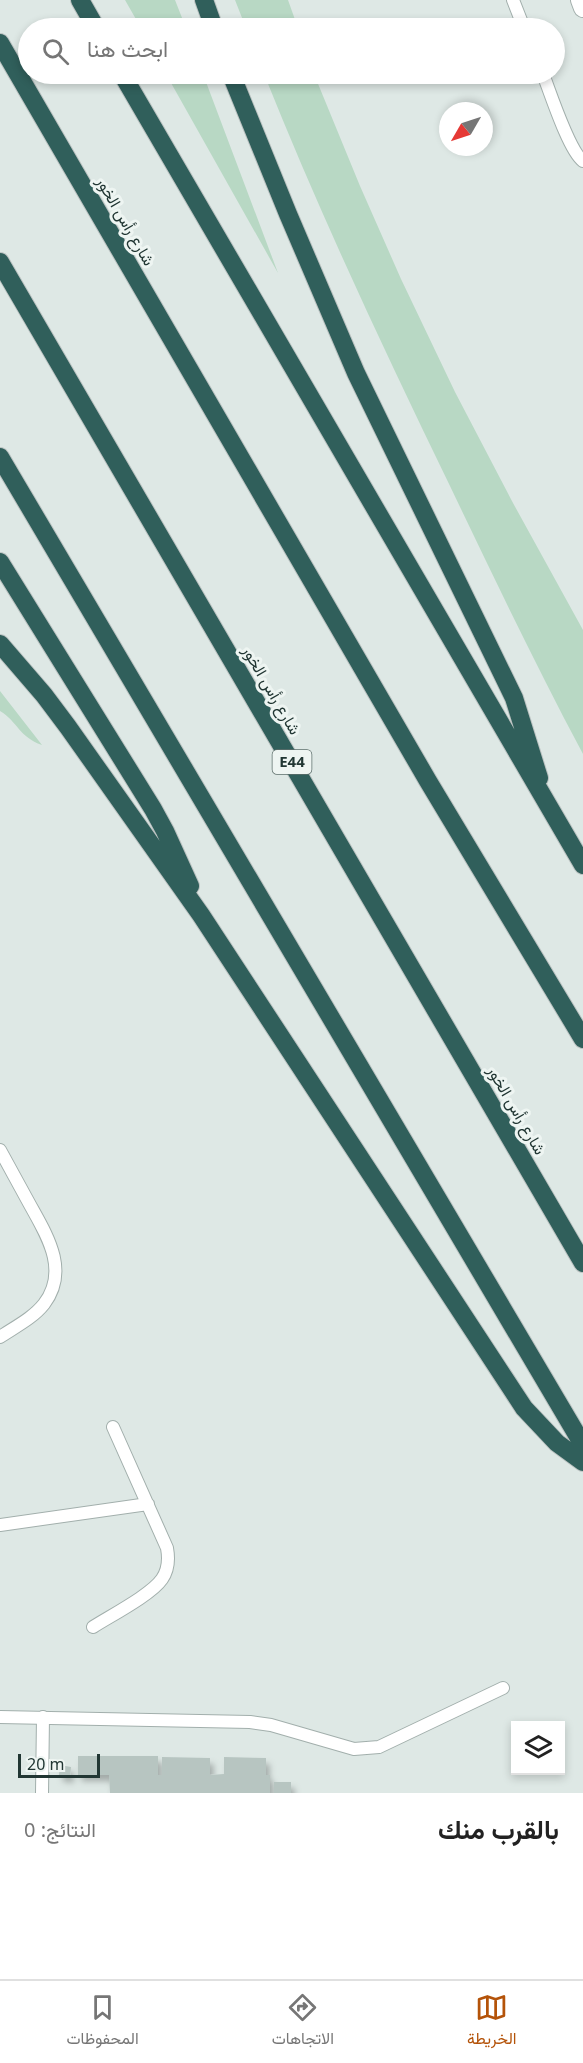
<!DOCTYPE html>
<html lang="ar">
<meta charset="utf-8">
<style>
:root{--surface:#fff;--page:#f6f6f6;--text:#222;--muted:#767676;--line:#e0e0e0;--accent:#b45309}
body{margin:0;font-family:"Noto Sans",Vazirmatn,sans-serif;background:var(--page);color:var(--text);direction:rtl}
.controls{position:absolute;right:18px;bottom:18px;display:grid;overflow:hidden;border-radius:0px;box-shadow:0 3px 9px #0003}
.controls button{width:54px;height:54px;display:grid;place-items:center;padding:0;border:0;border-bottom:2px solid var(--line);background:var(--surface);color:var(--text);font:30px sans-serif}
.compass{position:absolute;left:439px;top:102px;width:54px;height:54px;border-radius:50%;background:var(--surface);box-shadow:0 3px 9px #0003;rotate:231deg}
.scale{position:absolute;left:18px;bottom:15px;width:82px;box-sizing:border-box;padding-left:6px;border:3px solid #213633;border-top:0;font-size:16px;line-height:21px;white-space:nowrap;color:#213633;-webkit-text-stroke:4px #eef5f2;paint-order:stroke}
.list{margin:0;padding:0;list-style:none}
h2{display:flex;justify-content:space-between;align-items:center;height:78px;margin:0;padding:0 24px;font-size:26px}
h2 small{font-size:20px;font-weight:400;color:var(--muted)}
.icon{flex:none;width:33px;height:33px;fill:none;stroke:currentColor;stroke-width:2;stroke-linecap:round;stroke-linejoin:round}
.map{position:relative;flex:none;width:583px;height:1793px;overflow:hidden;direction:ltr}
.search{position:absolute;background:var(--surface);box-shadow:0 3px 9px #0003;left:18px;right:18px;top:18px;height:66px;display:flex;align-items:center;gap:15px;box-sizing:border-box;padding:0 21px;border-radius:33px;color:var(--muted);font-size:22px}
.sheet{height:186px;background:var(--surface)}
nav{display:flex;justify-content:space-around;align-items:center;box-sizing:border-box;height:84px;border-top:2px solid var(--line);background:var(--surface);font-size:16px;color:var(--muted)}
nav a{display:grid;justify-items:center;gap:3px}
nav .on{color:var(--accent)}
.map>svg:first-child{display:block}
.green{fill:#b8d8c4}
.building{fill:#b7c5c1;filter:url(#shadow)}
.lines{fill:none;stroke-linecap:round;stroke-linejoin:round}
.service-casing{stroke:#a2afac;stroke-width:14}
.tertiary-casing{stroke:#a2afac;stroke-width:20}
.motorway-casing{stroke:#bcc3c2;stroke-width:20}
.service{stroke:#fff;stroke-width:12}
.tertiary{stroke:#fff;stroke-width:18}
.motorway{stroke:#305f5b;stroke-width:18}
.labels{text-anchor:middle;stroke-width:6;stroke-linejoin:round;paint-order:stroke}
.shield{fill:#eef5f2;stroke:#5e6f6c;stroke-width:1.5}
.shield-label{font-size:15px;font-weight:bold;fill:#213633}
.street-label{font-size:16px;fill:#213633;stroke:#eef5f2}
</style>
<div class="map">
<svg width="583" height="1793" viewBox="0 0 583 1793">
<defs>
<filter id="shadow"><feDropShadow dx="3.5" dy="6" stdDeviation="3" flood-color="#0004"/></filter>
</defs>
<rect width="100%" height="100%" fill="#dee8e5"/>
<path class="green" d="M125 0H175L186 28H141Z
M235 0H288L298 28H246Z
M166 74H203L278 273Z
M264 74H314L360 186 401 279 455 392 513 503 583 630V754C536 666 493 576 450 486 384 350 320 214 264 74Z
M0 691 42 745C19 737 18 722 0 711Z"/>
<path class="building" d="M78 1756H158V1775H162V1757L210 1758V1775L224 1774V1757L266 1758V1775H270V1793H110L109 1775H78Z
M60 1765 71 1767 70 1777 59 1775Z
M274 1782H291V1793H274Z"/>
<g class="lines">
<defs>
<path id="service" d="M513 0 524 28
M543 74C550 92 569 151 583 161
M0 1150C10 1168 19 1185 29 1203 46 1234 70 1270 44 1304 33 1318 15 1327 0 1337
M0 1525 148 1504
M93 1627C110 1616 151 1595 162 1579 169 1569 169 1559 167 1548L113 1427
M0 1717 250 1722 271 1725 354 1749 379 1747 503 1688
M42 1793 43 1717"/>
<path id="tertiary" d="M580 0 583 8"/>
<path id="motorway" d="M80 0 96 28
M204 0 214 28
M0 43 428 781 583 1039
M122 74 583 865
M231 74 288 214 356 373 514 698 539 778
M0 262 583 1263
M0 457 583 1445
M0 562 153 809 165 831 190 886
M0 644 44 695 68 727 201 915 524 1408 557 1443 583 1462"/>
</defs>
<use href="#service" class="service-casing"/>
<use href="#tertiary" class="tertiary-casing"/>
<use href="#motorway" class="motorway-casing"/>
<use href="#service" class="service"/>
<use href="#tertiary" class="tertiary"/>
<use href="#motorway" class="motorway"/>
</g>
<g class="labels">
<rect class="shield" x="272.5" y="750" width="39" height="24" rx="4.5"/>
<g class="shield-label">
<text x="292" y="767">E44</text>
</g>
<g class="street-label">
<text transform="translate(126 221) rotate(60)" y="6">شارع رأس الخور</text>
<text transform="translate(272 690) rotate(60)" y="6">شارع رأس الخور</text>
<text transform="translate(517 1110) rotate(60)" y="6">شارع رأس الخور</text>
</g>
</g>
</svg>
<div class="controls">
<button><svg class="icon" aria-label="layers" viewBox="0 0 24 24"><path d="M12 4l9 5-9 5-9-5zM3 14l9 5 9-5"/></svg></button>
</div>
<svg class="compass" viewBox="-18 -18 36 36"><path d="M0-13l5 13h-10z" fill="#e53935"/><path d="M0 13l5-13h-10z" fill="#767676"/></svg>
<div class="scale">20 m</div>
<div class="search"><svg class="icon" aria-label="search" viewBox="0 0 24 24"><circle cx="10" cy="10" r="6"/><path d="M15 15l6 6"/></svg>ابحث هنا</div>
</div>
<section class="sheet">
<h2>بالقرب منك<small>النتائج: 0</small></h2>
<ul class="list">
</ul>
</section>
<nav>
<a class="on"><svg class="icon" aria-label="map" viewBox="0 0 24 24"><path d="M3 6l6-2 6 2 6-2v14l-6 2-6-2-6 2zM9 4v14M15 6v14"/></svg>الخريطة</a>
<a><svg class="icon" aria-label="directions" viewBox="0 0 24 24"><path d="M12 3l9 9-9 9-9-9zM9 14v-3h6M13 9l2 2-2 2"/></svg>الاتجاهات</a>
<a><svg class="icon" aria-label="saved" viewBox="0 0 24 24"><path d="M7 4h10v16l-5-4-5 4z"/></svg>المحفوظات</a>
</nav>
